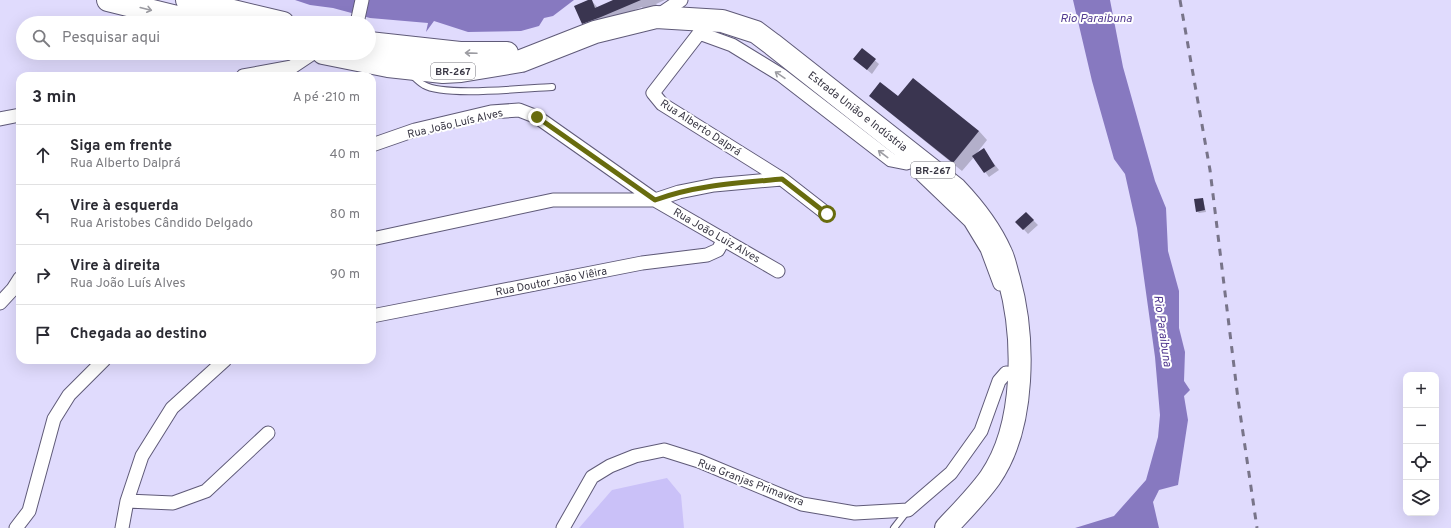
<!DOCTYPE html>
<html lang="pt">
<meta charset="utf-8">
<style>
:root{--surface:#fff;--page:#f7f7f7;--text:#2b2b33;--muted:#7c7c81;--line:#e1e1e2}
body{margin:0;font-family:Overpass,sans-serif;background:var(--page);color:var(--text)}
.controls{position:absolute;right:12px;bottom:12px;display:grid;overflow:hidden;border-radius:8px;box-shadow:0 4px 16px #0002}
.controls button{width:36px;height:36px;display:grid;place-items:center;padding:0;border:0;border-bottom:1px solid var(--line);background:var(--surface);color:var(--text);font:20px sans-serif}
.stop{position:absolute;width:12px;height:12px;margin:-9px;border:3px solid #686c0e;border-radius:50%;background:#fff}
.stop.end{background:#686c0e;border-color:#fff;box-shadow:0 1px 4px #0008}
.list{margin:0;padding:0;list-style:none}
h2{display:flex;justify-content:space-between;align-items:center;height:52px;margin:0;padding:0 16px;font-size:17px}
h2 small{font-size:13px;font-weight:400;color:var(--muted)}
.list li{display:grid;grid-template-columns:26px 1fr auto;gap:12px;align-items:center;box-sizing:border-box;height:60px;padding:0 16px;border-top:1px solid var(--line)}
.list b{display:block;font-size:15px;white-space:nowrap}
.list p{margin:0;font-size:13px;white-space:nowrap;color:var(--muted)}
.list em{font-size:13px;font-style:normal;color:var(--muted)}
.icon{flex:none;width:22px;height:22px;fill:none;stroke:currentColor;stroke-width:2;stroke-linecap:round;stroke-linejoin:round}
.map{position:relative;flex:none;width:1451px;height:528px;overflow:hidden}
.search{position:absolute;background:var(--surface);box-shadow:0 4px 16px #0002;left:16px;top:16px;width:360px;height:44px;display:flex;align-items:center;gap:10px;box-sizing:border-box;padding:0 14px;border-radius:22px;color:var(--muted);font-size:15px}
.panel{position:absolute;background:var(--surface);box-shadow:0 4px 16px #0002;left:16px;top:72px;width:360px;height:292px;border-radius:12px}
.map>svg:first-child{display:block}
.green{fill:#cac1f8}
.water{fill:#8779c0}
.shadow{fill:#0003}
.building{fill:#3a3550}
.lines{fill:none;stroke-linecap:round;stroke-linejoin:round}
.lane-casing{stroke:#5f5a78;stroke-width:8}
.street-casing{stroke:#5f5a78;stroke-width:15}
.highway-casing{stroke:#5f5a78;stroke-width:24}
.lane{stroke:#fff;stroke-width:6}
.street{stroke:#fff;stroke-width:13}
.highway{stroke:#fff;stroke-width:22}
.rail{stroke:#787489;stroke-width:3;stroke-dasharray:7 7;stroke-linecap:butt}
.oneway{stroke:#9c9ca2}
.route{stroke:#686c0e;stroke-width:5}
.labels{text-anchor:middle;stroke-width:4;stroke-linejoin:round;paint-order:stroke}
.shield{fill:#fff;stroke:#75747d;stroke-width:1}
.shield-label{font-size:10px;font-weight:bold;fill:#3a3845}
.street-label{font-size:11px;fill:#3a3845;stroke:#fff}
.water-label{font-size:12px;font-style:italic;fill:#523a90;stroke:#fff}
</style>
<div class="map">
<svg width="1451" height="528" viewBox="0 0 1451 528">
<rect width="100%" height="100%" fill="#e0dbfd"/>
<path class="green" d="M667 478 681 495 684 528H579L612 490Z"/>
<path class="water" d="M295 0H574L553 16 544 18 539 26 521 31 468 32 434 21 426 32 428 23 370 18 333 8 310 5Z
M1073 0H1110L1123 67 1155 181 1166 208 1168 251 1179 291V328L1185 352 1184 381 1190 390 1184 396 1188 420 1178 485 1159 490 1153 502 1159 528H1075L1114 516 1146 480 1158 437 1160 415 1155 357 1137 228 1125 174 1114 159 1092 81Z"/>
<path class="shadow" d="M591 0 598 8 614 0H665L656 4 657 5 644 10 642 7 588 29 583 23Z
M862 49 879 64 872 74 859 63Z
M898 98 979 131 987 140 976 154 983 150 999 170 989 177 974 157 962 171 879 104Z
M1203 199 1206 212 1199 213 1197 211Z
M1026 213 1038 225 1028 234 1017 222Z"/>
<path class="building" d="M588 0H592L595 8 613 0H641L601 17 582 24 574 6Z
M862 48 876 59 867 70 853 59Z
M913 78 979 131 953 163 869 96 880 82 898 96Z
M984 148 995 166 984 173 972 156Z
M1203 198 1205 210 1196 212 1194 199Z
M1026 212 1034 220 1023 230 1015 222Z"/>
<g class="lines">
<defs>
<path id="lane" d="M412 75C416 79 420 83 424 85 444 97 526 88 552 87
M894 528 908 510"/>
<path id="street" d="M656 17 681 0
M357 23 362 0
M704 27 653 93 662 104 782 179 827 214
M699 33 732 45 781 75 891 160 906 163 919 159 918 167 922 175 970 221 987 249 1000 284
M243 76 292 67 313 53
M0 119 20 115
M372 145 415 130 491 112 519 110 537 117 655 200 778 271
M372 239 553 200H655L679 192 714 185 782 179
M0 303 13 289 20 278
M372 316 642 263 707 255 718 250 724 239
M127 501 173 503 206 491 268 433
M16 528 29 511 54 419 69 395 104 360
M122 528 127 501 142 456 172 408 225 360
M563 528 592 477 610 466 635 456 664 450 699 461 802 504 855 513 908 510 951 473 981 431 999 381 1006 373 1014 374 1019 377"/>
<path id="highway" d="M108 0 201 23
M187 0 283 23
M369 43 460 53H507
M323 53 388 66 443 72 461 71 521 61 595 32 656 17 722 21 756 32 772 44 956 189C975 209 990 228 1001 253 1005 261 1006 270 1009 279 1025 337 1026 426 990 478 977 496 961 512 946 528"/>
</defs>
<use href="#lane" class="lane-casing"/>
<use href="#street" class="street-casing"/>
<use href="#highway" class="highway-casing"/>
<use href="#lane" class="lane"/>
<use href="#street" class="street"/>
<use href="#highway" class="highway"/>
<path class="rail" d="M1180 0 1210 170 1238 399 1257 528"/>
</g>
<defs><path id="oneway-shaft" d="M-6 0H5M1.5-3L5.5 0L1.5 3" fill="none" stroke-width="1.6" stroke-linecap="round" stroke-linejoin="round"/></defs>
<g class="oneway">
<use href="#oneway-shaft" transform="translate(146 9) rotate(14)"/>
<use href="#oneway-shaft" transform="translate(471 53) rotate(-178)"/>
<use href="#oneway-shaft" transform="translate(780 75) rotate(-146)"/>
<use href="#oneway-shaft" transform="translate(883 154) rotate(-143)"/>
</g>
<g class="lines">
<path class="route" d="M537 117 655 200C696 185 738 183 782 179L827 214"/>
</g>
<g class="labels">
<g class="shield">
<rect x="431" y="63" width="44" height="16" rx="3"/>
<rect x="911" y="162" width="44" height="16" rx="3"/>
</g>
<g class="shield-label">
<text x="453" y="75">BR-267</text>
<text x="933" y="174">BR-267</text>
</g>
<g class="street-label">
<text transform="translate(858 111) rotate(38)" y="4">Estrada União e Indústria</text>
<text transform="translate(455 123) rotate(-13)" y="4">Rua João Luís Alves</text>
<text transform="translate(701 127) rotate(33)" y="4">Rua Alberto Dalprá</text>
<text transform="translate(717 235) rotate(30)" y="4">Rua Joāo Luiz Alves</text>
<text transform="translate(551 281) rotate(-11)" y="4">Rua Doutor João Viêira</text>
<text transform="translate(751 482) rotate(21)" y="4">Rua Granjas Primavera</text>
</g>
<g class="water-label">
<text x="1096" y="22">Rio Paraibuna</text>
<text transform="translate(1163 331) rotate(82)" y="4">Rio Paraibuna</text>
</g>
</g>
</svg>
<div class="controls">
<button>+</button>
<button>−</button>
<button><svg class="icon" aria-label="locate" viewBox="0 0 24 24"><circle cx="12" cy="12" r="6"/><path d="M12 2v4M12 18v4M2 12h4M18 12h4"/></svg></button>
<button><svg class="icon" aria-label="layers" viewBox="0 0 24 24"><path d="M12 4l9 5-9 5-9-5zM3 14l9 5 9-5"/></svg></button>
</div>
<div class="stop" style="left:827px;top:214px"></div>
<div class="stop end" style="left:537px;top:117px"></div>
<div class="search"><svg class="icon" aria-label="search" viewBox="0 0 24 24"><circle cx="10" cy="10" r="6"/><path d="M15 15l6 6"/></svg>Pesquisar aqui</div>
<section class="panel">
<h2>3 min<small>A pé · 210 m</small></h2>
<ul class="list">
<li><svg class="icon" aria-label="ahead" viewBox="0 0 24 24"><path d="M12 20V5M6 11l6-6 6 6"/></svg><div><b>Siga em frente</b><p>Rua Alberto Dalprá</p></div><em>40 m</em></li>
<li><svg class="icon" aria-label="left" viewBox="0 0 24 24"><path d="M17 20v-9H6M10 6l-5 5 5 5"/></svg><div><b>Vire à esquerda</b><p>Rua Aristobes Cândido Delgado</p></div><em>80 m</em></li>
<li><svg class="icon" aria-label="right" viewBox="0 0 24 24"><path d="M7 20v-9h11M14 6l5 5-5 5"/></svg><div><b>Vire à direita</b><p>Rua João Luís Alves</p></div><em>90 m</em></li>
<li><svg class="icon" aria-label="arrive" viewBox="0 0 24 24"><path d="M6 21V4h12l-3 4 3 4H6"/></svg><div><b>Chegada ao destino</b></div></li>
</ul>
</section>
</div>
